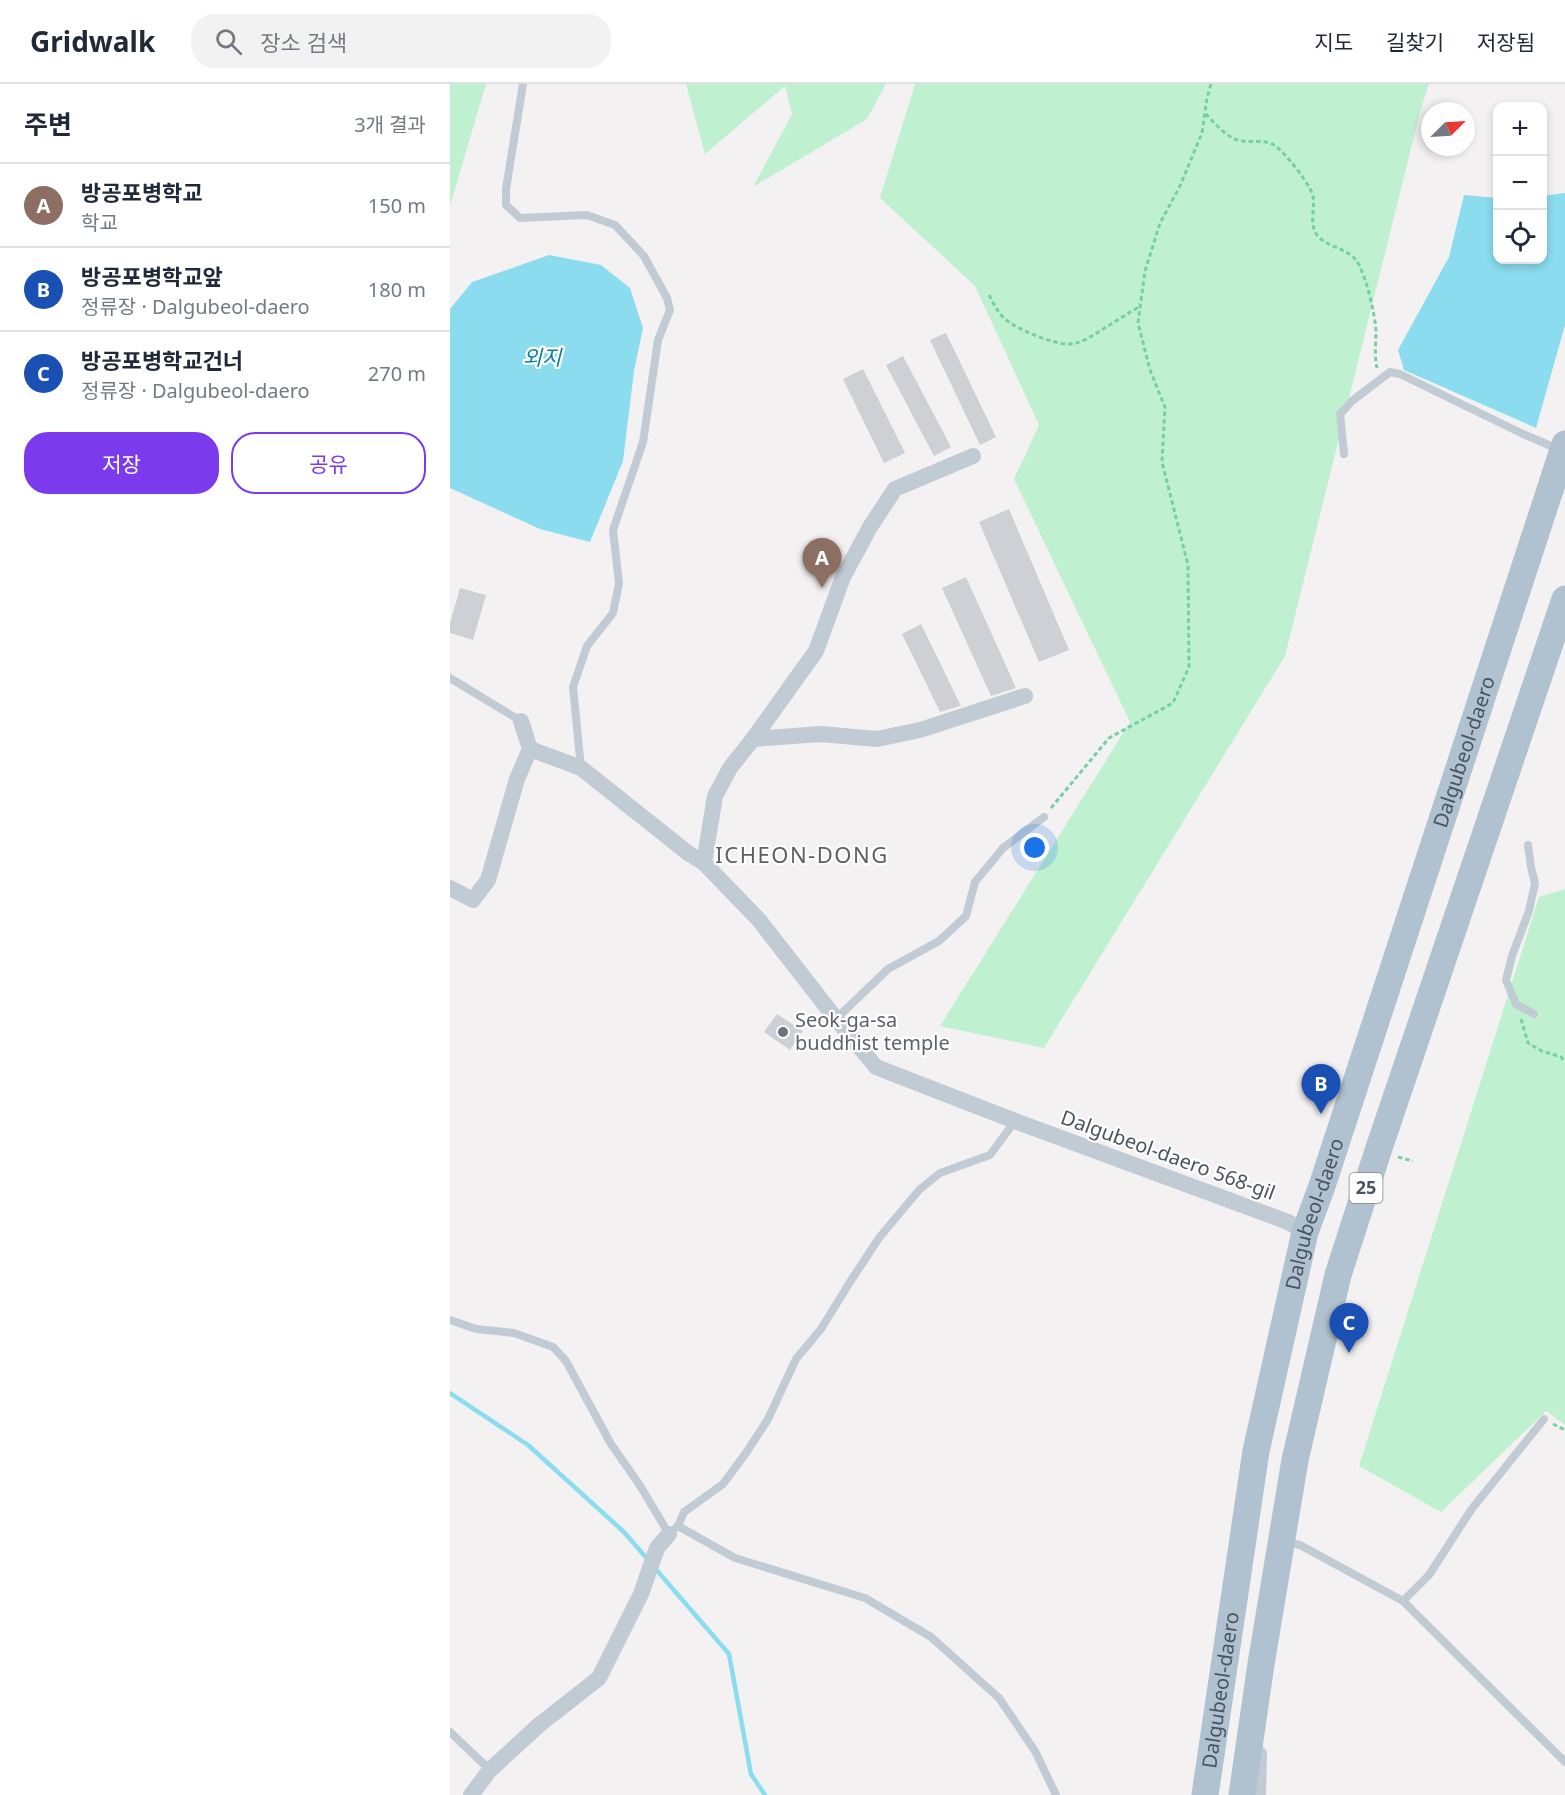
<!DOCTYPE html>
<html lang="ko">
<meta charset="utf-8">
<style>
:root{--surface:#fff;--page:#f2f2f3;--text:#1f2937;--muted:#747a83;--line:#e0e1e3;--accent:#7c3aed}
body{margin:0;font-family:"Noto Sans","Noto Sans KR",sans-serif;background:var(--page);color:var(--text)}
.controls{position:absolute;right:18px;top:18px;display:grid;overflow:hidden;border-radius:12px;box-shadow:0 3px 9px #0003}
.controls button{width:54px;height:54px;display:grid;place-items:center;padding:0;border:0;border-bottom:2px solid var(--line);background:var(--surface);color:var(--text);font:30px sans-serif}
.compass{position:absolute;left:971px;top:18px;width:54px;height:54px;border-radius:50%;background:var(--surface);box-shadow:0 3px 9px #0003;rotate:66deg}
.you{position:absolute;left:585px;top:764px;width:21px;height:21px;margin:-15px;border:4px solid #fff;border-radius:50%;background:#1a73e8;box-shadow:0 0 0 9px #1a73e833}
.badge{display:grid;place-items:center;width:39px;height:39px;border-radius:50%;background:var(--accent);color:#fff;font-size:20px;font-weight:700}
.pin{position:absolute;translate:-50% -50px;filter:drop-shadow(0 2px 3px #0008)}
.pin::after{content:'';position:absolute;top:32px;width:21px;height:18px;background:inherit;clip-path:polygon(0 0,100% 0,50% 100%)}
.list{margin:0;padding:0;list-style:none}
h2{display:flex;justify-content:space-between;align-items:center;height:78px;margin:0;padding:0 24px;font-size:26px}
h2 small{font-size:20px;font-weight:400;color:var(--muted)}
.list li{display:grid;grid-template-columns:39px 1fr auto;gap:18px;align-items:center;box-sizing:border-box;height:84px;padding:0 24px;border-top:2px solid var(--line)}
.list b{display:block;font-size:22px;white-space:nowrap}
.list p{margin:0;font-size:20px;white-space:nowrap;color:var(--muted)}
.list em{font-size:20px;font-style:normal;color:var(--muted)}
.actions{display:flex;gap:12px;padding:18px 24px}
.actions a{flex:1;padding:14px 0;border:2px solid var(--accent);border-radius:24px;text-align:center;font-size:21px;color:var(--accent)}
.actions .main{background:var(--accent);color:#fff}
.icon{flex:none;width:33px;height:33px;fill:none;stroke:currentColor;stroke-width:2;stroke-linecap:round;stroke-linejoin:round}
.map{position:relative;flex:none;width:1115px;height:1711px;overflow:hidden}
header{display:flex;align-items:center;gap:36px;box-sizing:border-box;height:84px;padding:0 30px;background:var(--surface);border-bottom:2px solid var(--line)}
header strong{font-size:28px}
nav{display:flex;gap:33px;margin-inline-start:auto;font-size:21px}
.search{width:420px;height:54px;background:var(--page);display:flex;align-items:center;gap:15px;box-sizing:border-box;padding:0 21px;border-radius:24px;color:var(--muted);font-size:22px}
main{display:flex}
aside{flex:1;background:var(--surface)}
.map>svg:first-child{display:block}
.green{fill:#bff1d1}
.water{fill:#8bdcef}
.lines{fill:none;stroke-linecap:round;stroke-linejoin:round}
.stream{stroke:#8bdcef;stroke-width:4.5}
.building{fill:#cdd0d5}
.path{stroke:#76d0a1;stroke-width:3;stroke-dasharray:4.5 3;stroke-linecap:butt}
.service{stroke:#c1cbd3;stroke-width:8}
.minor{stroke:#c1cbd3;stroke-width:16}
.primary{stroke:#b0c1d0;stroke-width:27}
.worship-dot{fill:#6b7280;stroke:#fff;stroke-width:2}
.labels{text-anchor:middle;stroke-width:4.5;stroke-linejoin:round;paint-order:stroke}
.shield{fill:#fff;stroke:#7f878f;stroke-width:1.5}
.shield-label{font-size:18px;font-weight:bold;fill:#48545f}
.street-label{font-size:20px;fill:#48545f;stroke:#fff}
.worship-label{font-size:20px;fill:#5b616d;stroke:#fff;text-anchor:start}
.water-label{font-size:21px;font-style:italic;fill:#0a7f99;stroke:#fff}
.quarter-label{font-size:22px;letter-spacing:1.5px;fill:#5d6166;stroke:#fff}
</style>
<header>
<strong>Gridwalk</strong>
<div class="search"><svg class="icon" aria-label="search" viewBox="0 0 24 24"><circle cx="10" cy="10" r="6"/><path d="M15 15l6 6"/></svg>장소 검색</div>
<nav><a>지도</a><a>길찾기</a><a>저장됨</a></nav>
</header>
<main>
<aside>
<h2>주변<small>3개 결과</small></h2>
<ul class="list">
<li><span class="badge" style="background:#8d6e63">A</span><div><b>방공포병학교</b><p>학교</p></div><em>150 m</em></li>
<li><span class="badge" style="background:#1a4fb4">B</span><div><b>방공포병학교앞</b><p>정류장 · Dalgubeol-daero</p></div><em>180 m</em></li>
<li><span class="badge" style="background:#1a4fb4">C</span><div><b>방공포병학교건너</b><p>정류장 · Dalgubeol-daero</p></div><em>270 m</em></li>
</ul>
<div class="actions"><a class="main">저장</a><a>공유</a></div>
</aside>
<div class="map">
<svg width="1115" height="1711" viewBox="0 0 1115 1711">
<rect width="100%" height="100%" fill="#f3f1f1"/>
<path class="green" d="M0 0H36L0 122Z
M236 0H436L417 35 303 103 342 30 335 2 255 70Z
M465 0H979L971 24 835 572 594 964 490 942 680 638 564 395 589 341 525 202 430 114Z
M1115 805V1341L1096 1327 991 1428 909 1382 1089 813Z"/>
<path class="water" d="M1115 109V241L1086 344 954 286 948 266 999 173 1014 111 1047 114 1048 176H1092L1093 112Z
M99 171 151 181 180 204 193 244 184 287 173 377 140 458 90 445 0 404V225L22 198Z"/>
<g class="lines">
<path class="stream" d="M0 1309 78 1361 174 1448 199 1477
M204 1483 279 1570 301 1690 315 1711"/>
</g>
<path class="building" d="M496 249 546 353 530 361 480 256Z
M453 272 501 363 484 372 436 281Z
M413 285 455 369 434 379 393 295Z
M559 425 619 566 589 578 529 438Z
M516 493 566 604 541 612 492 504Z
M10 504 36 511 23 556 0 549V539Z
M471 540 511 622H510L490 628 452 550Z
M327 930 353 947 340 966 314 948Z"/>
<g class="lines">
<path class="path" d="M756 30C766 40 777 55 792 57 802 59 815 55 824 61 834 67 860 100 863 112 865 124 860 135 865 148 873 163 896 163 906 176 916 190 925 230 926 247 926 259 924 272 927 284
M539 211C544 220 548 229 555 235 566 245 603 260 618 260 625 260 630 258 637 255L687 224 690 220
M601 724 659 654 723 619 739 583 738 481 712 378 715 323 700 286 688 239 695 187 710 139 730 102 752 49 757 14 761 0
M1071 935 1078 959 1092 967 1111 973 1115 978
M948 1073 963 1077
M1103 1340 1115 1346"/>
<path class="service" d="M73 0 56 105V121L70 134 137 131 165 141 194 172 217 214 220 226 208 256 193 358 163 446 169 499 163 529 137 562 123 603 131 684
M894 370 890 330 902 317 940 288 950 290 1073 350 1108 365
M0 594 71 637
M1078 761 1081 783 1085 799 1079 827 1062 872 1056 896 1066 920 1084 930
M387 934 438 885 489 857 516 832 525 798 553 764 594 733
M0 1236 26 1245 64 1249 103 1263 116 1277 161 1360 189 1400 219 1450 228 1442 285 1474 415 1514 481 1553 549 1614 585 1667 606 1711
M228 1442 234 1428 273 1400 296 1369 318 1335 346 1275 371 1245 400 1198 429 1154 469 1106 490 1089 540 1071 565 1037
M836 1458 850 1461 953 1517 979 1491 1021 1426 1094 1335
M953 1517 1115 1678
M0 1648 40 1686"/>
<path class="minor" d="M71 637 80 665 131 684 238 769 254 779 309 836 386 935 426 983 565 1037 838 1138 855 1148
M303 655 371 650 427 655 470 646 575 612
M254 779 265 712 280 684 303 655 366 567 393 493 420 443 445 405 523 372
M0 804 23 816 38 796 67 695 80 665
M21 1711 40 1686 89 1641 149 1594 191 1510 207 1464 219 1450
M808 1711 809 1670"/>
<g class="primary">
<path id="s1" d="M755 1711 806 1367 855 1148 872 1102 1115 360"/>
<path d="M792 1711 811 1580 845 1376 888 1191 928 1067 1115 515"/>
</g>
</g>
<circle class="worship-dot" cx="333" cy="948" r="6"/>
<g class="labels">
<rect class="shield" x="899.5" y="1089" width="33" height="30" rx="4.5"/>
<g class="shield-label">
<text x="916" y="1110">25</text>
</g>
<g class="street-label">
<text dy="7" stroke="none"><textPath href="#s1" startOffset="1078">Dalgubeol-daero</textPath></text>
<text transform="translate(718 1071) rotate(20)" y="7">Dalgubeol-daero 568-gil</text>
<text dy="7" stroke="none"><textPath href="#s1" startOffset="592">Dalgubeol-daero</textPath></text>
<text dy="7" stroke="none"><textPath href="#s1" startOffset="106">Dalgubeol-daero</textPath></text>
</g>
<g class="worship-label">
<text x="345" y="943">Seok-ga-sa<tspan x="345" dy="23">buddhist temple</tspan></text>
</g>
<g class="water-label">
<text x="92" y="281">외지</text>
</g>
<g class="quarter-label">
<text x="352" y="779">ICHEON-DONG</text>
</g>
</g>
</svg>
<div class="controls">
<button>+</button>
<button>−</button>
<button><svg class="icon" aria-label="locate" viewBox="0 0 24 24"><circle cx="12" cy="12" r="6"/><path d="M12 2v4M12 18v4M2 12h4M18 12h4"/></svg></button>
</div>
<svg class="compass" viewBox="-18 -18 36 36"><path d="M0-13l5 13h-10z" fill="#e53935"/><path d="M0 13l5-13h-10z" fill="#747a83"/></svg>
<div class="you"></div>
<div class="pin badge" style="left:372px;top:504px;background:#8d6e63">A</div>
<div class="pin badge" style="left:871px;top:1030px;background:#1a4fb4">B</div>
<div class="pin badge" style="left:899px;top:1269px;background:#1a4fb4">C</div>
</div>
</main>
